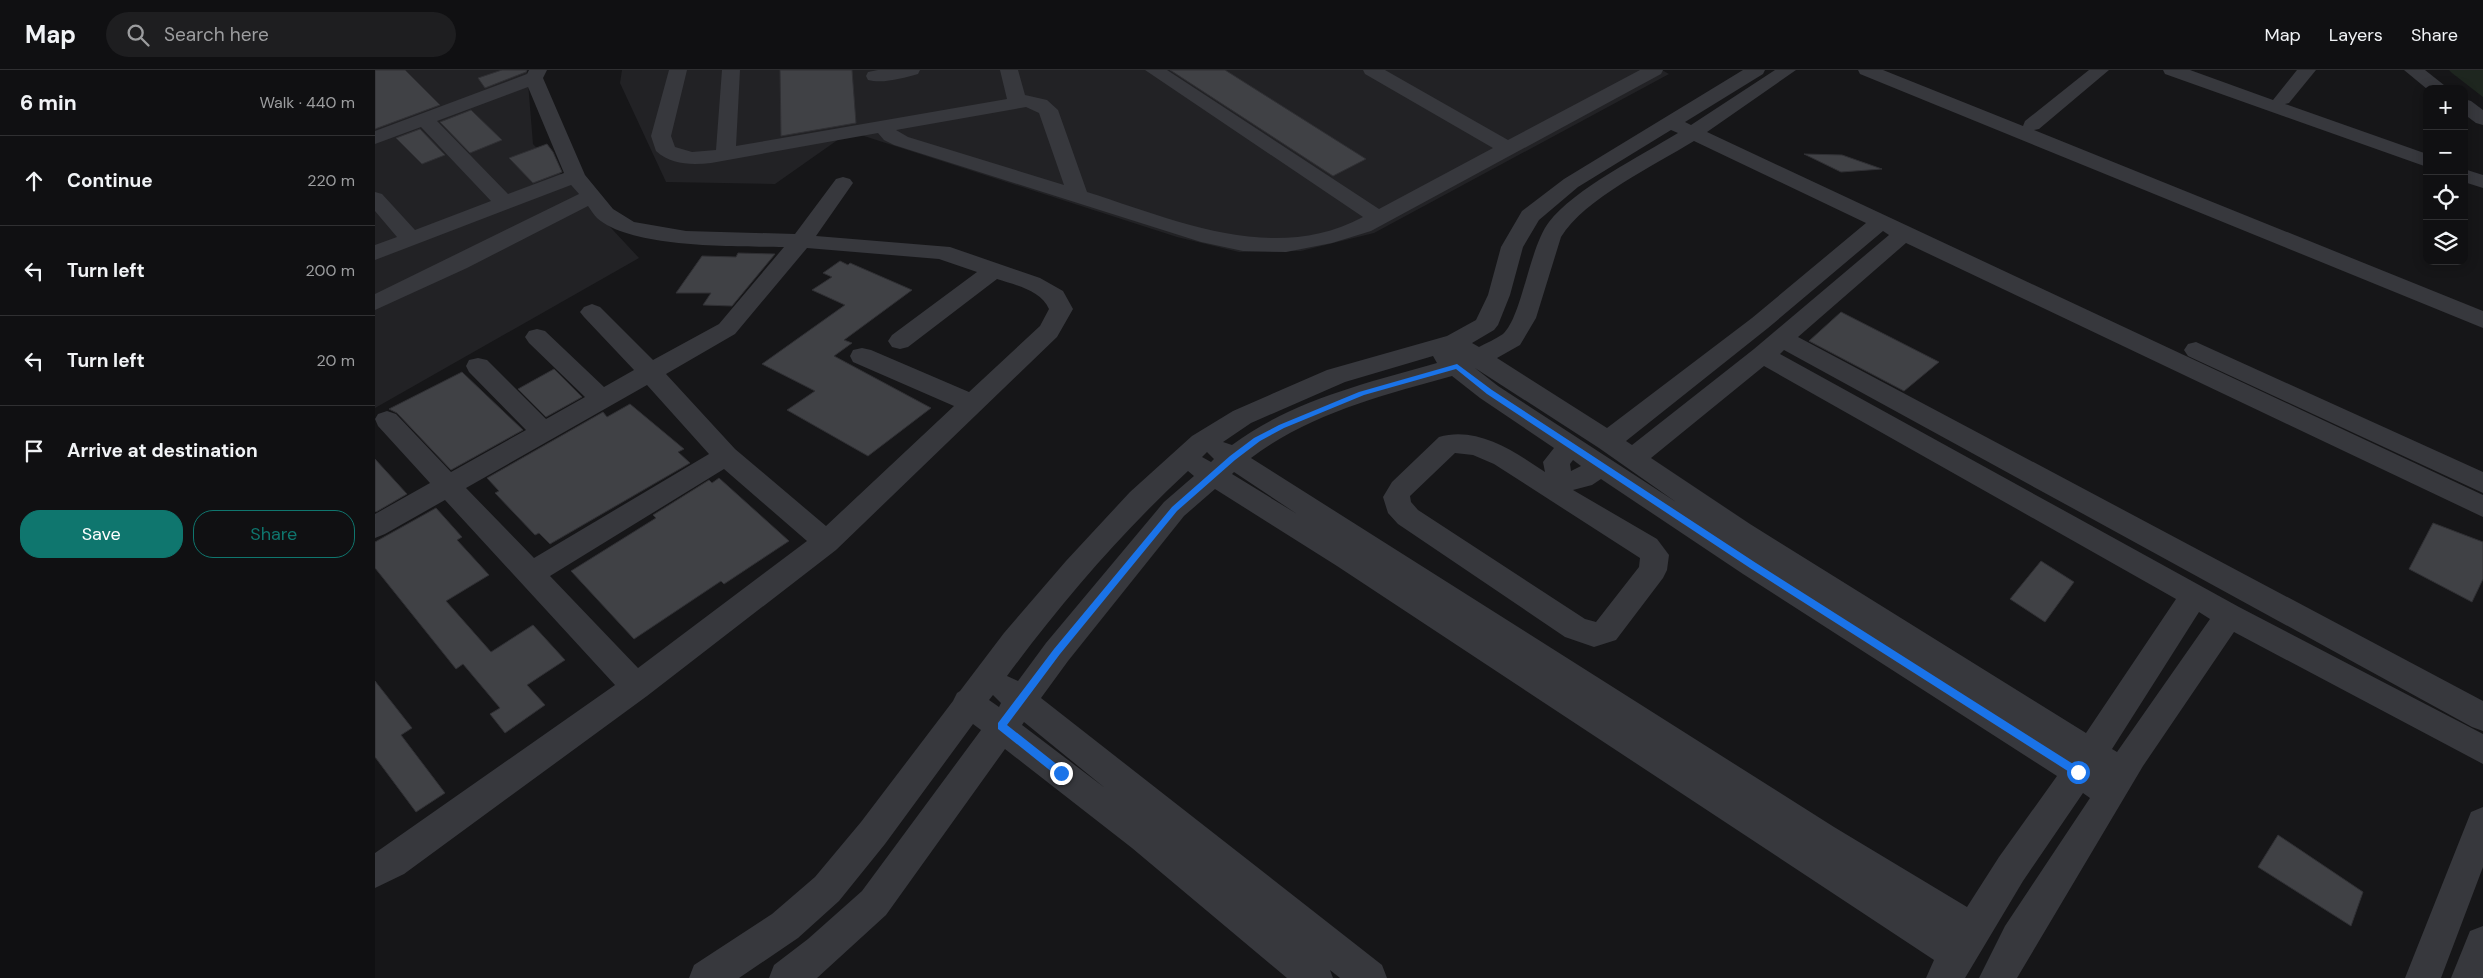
<!DOCTYPE html>
<meta charset="utf-8">
<style>
:root{--surface:#101012;--page:#1e1e20;--text:#f1f3f6;--muted:#9c9d9f;--line:#303032;--accent:#0f766e}
body{margin:0;font-family:"DM Sans",sans-serif;background:var(--page);color:var(--text)}
.controls{position:absolute;right:15px;top:15px;display:grid;overflow:hidden;border-radius:10px;box-shadow:0 2px 12px #0003}
.controls button{width:45px;height:45px;display:grid;place-items:center;padding:0;border:0;border-bottom:1px solid var(--line);background:var(--surface);color:var(--text);font:25px sans-serif}
.stop{position:absolute;width:15px;height:15px;margin:-11px;border:4px solid #1a73e8;border-radius:50%;background:#fff}
.stop.end{background:#1a73e8;border-color:#fff;box-shadow:0 1px 5px #0008}
.list{margin:0;padding:0;list-style:none}
h2{display:flex;justify-content:space-between;align-items:center;height:65px;margin:0;padding:0 20px;font-size:21px}
h2 small{font-size:16px;font-weight:400;color:var(--muted)}
.list li{display:grid;grid-template-columns:32px 1fr auto;gap:15px;align-items:center;box-sizing:border-box;height:90px;padding:0 20px;border-top:1px solid var(--line)}
.list b{display:block;font-size:19px;white-space:nowrap}
.list em{font-size:16px;font-style:normal;color:var(--muted)}
.actions{display:flex;gap:10px;padding:15px 20px}
.actions a{flex:1;padding:11px 0;border:1px solid var(--accent);border-radius:20px;text-align:center;font-size:18px;color:var(--accent)}
.actions .main{background:var(--accent);color:#fff}
.icon{flex:none;width:28px;height:28px;fill:none;stroke:currentColor;stroke-width:2;stroke-linecap:round;stroke-linejoin:round}
.map{position:relative;flex:none;width:2108px;height:908px;overflow:hidden}
header{display:flex;align-items:center;gap:30px;box-sizing:border-box;height:70px;padding:0 25px;background:var(--surface);border-bottom:1px solid var(--line)}
header strong{font-size:24px}
nav{display:flex;gap:28px;margin-inline-start:auto;font-size:18px}
.search{width:350px;height:45px;background:var(--page);display:flex;align-items:center;gap:12px;box-sizing:border-box;padding:0 18px;border-radius:28px;color:var(--muted);font-size:19px}
main{display:flex}
aside{flex:1;background:var(--surface)}
.map>svg:first-child{display:block}
.built{fill:#222225}
.green{fill:#1e261f}
.building{fill:#404145;stroke:#303034}
.lines{fill:none;stroke-linecap:round;stroke-linejoin:round}
.minor{fill:#37383d;fill-rule:evenodd}
.route{fill:#1a73e8}
</style>
<header>
<strong>Map</strong>
<div class="search"><svg class="icon" aria-label="search" viewBox="0 0 24 24"><circle cx="10" cy="10" r="6"/><path d="M15 15l6 6"/></svg>Search here</div>
<nav><a>Map</a><a>Layers</a><a>Share</a></nav>
</header>
<main>
<aside>
<h2>6 min<small>Walk · 440 m</small></h2>
<ul class="list">
<li><svg class="icon" aria-label="ahead" viewBox="0 0 24 24"><path d="M12 20V5M6 11l6-6 6 6"/></svg><div><b>Continue</b></div><em>220 m</em></li>
<li><svg class="icon" aria-label="left" viewBox="0 0 24 24"><path d="M17 20v-9H6M10 6l-5 5 5 5"/></svg><div><b>Turn left</b></div><em>200 m</em></li>
<li><svg class="icon" aria-label="left" viewBox="0 0 24 24"><path d="M17 20v-9H6M10 6l-5 5 5 5"/></svg><div><b>Turn left</b></div><em>20 m</em></li>
<li><svg class="icon" aria-label="arrive" viewBox="0 0 24 24"><path d="M6 21V4h12l-3 4 3 4H6"/></svg><div><b>Arrive at destination</b></div></li>
</ul>
<div class="actions"><a class="main">Save</a><a>Share</a></div>
</aside>
<div class="map">
<svg width="2108" height="908" viewBox="0 0 2108 908">
<rect width="100%" height="100%" fill="#161618"/>
<path class="built" d="M0 0H152L158 74 264 188 0 338Z
M247 0H1287L1294 4 999 163 926 181 864 182 802 167 486 65 464 69 400 114 291 112 245 13Z"/>
<path class="green" d="M2074 0H2108V27L2077 3Z"/>
<path class="building" d="M0 0H30L65 35 0 59Z
M127 0H152L151 2 110 18 103 8Z
M405 0H477L481 53 406 66Z
M795 0H850L991 89 958 106Z
M96 40 127 70 95 83 65 52Z
M45 59 70 85 47 94 21 68Z
M172 74 178 82 187 102 158 113 134 88Z
M1429 84 1467 85 1507 99 1466 102Z
M363 183 400 184 357 236 328 235 336 223H301L327 186 361 187Z
M465 191 473 195 475 193 537 220 469 270 477 273 459 286 556 338 493 386 412 340 440 321 387 294 470 235 437 220 457 207 448 203Z
M1466 242 1564 292 1529 321 1434 271Z
M179 299 207 327 171 347 143 319Z
M87 302 148 360 76 400 22 343 14 339Z
M255 334 309 379 303 382 315 393 175 474 164 463 160 465 120 423 124 421 112 408 228 342 232 347Z
M0 389 32 424 1 442 0 441Z
M344 408 414 471 349 514 346 511 259 569 196 501 281 448 278 445 334 410 337 413Z
M61 438 87 467 82 470 114 505 71 531 116 582 158 555 190 590 152 615 170 635 130 663 115 644 125 638 88 594 81 599 0 498V472Z
M2058 453 2108 472V509L2097 532 2034 499Z
M1666 491 1699 512 1670 552 1635 529Z
M0 611 37 658 26 665 70 723 41 742 0 687Z
M1903 765 1988 822 1976 856 1883 797Z"/>
<g class="lines">
<path class="minor" d="M154 0H172L168 8 210 105 238 139 259 152 311 161 420 164 461 109 468 107 475 109 478 113 441 166 575 177 665 208 688 221 698 239 682 267 461 480 272 626 29 804 0 818V783L240 615 70 430 10 464 0 468V444L55 413 3 356 0 349 3 344 12 341 21 344 76 402 151 360 94 302 91 296 94 290 103 288 112 290 171 349 210 327 154 273 150 267 154 261 162 259 170 261 229 317 259 300 209 247 205 242 209 237 217 234 225 237 278 290 344 254 409 177C363 176 257 179 222 148 219 145 216 140 213 136L92 198 0 240V224L204 124 196 115 0 190V175L22 167 0 141V122L7 124 40 160 116 131 46 57 0 74V61L152 4ZM153 17 189 103 133 124 62 51ZM432 178 564 189 602 202 517 265 513 271 517 277 525 279 533 277 622 209C640 215 666 220 674 239L665 256 594 322 496 280 487 278 478 280 475 286 478 292 579 336 451 456 360 379 291 304 360 264ZM272 315 334 384 159 488 91 418ZM349 399 432 471 263 598 175 506Z
M294 0H312L296 66 300 77 317 82 341 80 347 0H365L361 76 632 29 625 0H643L650 25 672 30 683 40 712 122C801 150 898 195 988 147L770 0H792L1004 139 1118 78 990 4 988 0H1010L1133 70 1265 0H1288L1286 4 996 161 957 173 911 182 868 181 826 172 519 75 509 70 503 63 336 93C317 95 296 95 281 81L276 66ZM651 37 664 43 689 115 533 67 521 60Z
M503 0H545L543 4C528 8 508 14 493 10L491 6 493 2Z
M1368 0H1390L1388 4 1310 52 1316 55 1400 0H1421L1332 62 2108 425V447L1531 173 1423 267 2108 631V661L2097 657 1409 280 1405 284 1864 537 2108 664V694L1859 562 1768 696 1642 908H1604L1630 856 1715 728 1708 723 1648 811 1590 908H1551L1559 890 962 496 840 419 809 446 693 591 666 628 1007 895 1012 908H965L955 900 958 908H912L757 778 630 679 511 845 442 908H394L399 895 433 869 487 821 606 660 598 654 510 774 464 831 423 868 364 908H314L319 895 397 844 440 807 486 752 578 631 582 623 585 621 629 563 691 491 755 422 817 366 858 341 952 300 1072 266 1101 250 1113 225 1126 177 1147 141 1189 109ZM1296 60 1303 63C1267 85 1198 120 1174 152 1154 178 1147 247 1128 264 1121 269 1111 273 1104 277L1097 273 1119 260 1123 255 1135 225 1148 177 1164 150 1203 117ZM1319 71 1491 153 1377 248 1232 358 1122 288 1145 275 1161 248 1186 167C1209 129 1280 95 1319 71ZM1508 161 1514 165 1379 279 1257 375 1251 371 1393 258ZM1058 286 1062 293C991 313 916 331 857 375L848 372 876 353 970 312ZM1389 296 1801 529 1711 663 1375 454 1276 388ZM1100 298 1224 378 1301 432 1123 316ZM1077 306 1105 328 1179 378 1168 392 1170 402C1139 381 1102 356 1064 367L1017 412 1008 427 1013 443 1023 454 1190 567 1219 577 1241 570 1288 508 1292 500 1294 485 1282 469 1198 420 1217 415 1226 409 1368 504 1682 706 1624 787 1592 837 1459 757 876 388C934 344 1008 325 1077 306ZM832 382 839 389 836 392 827 387ZM1080 383 1098 385 1119 394 1265 488 1264 497 1221 552 1210 549 1043 440 1036 432 1035 426ZM1198 390 1206 396 1196 401 1195 394ZM813 401 819 406 789 432 671 573 643 611 632 606C686 533 746 463 813 401ZM859 402 922 444 857 404ZM1824 542 1835 549 1742 682 1737 679ZM618 625 626 633 624 637 614 630ZM649 652 730 718 647 655Z
M1483 0H1508L1648 56 1650 51 1714 0H1734L1664 59 1659 60 2108 241V258L1485 4Z
M1788 0H1815L1898 30 1922 0H1941L1914 33 1910 34 2052 84V97L1790 4Z
M2029 0H2050L2074 19H2052Z
M2089 29 2096 31 2108 40V55L2101 53 2089 44Z
M2089 99 2108 105V118L2089 112Z
M1821 272 2108 402V423L1813 286 1809 280 1813 274Z
M2108 737V797L2066 908H2030L2096 742Z
M2108 856V908H2076L2095 861Z"/>
</g>
<path class="route" d="M1082 294 1117 320 1381 493 1706 699V705H1699L1375 498 1112 324 1081 299 989 325 909 358 885 371 860 390 802 441 685 584 632 655 689 700V706H682L623 659V653L679 579 797 437 855 386 879 368 904 355 984 322Z"/>
</svg>
<div class="controls">
<button>+</button>
<button>−</button>
<button><svg class="icon" aria-label="locate" viewBox="0 0 24 24"><circle cx="12" cy="12" r="6"/><path d="M12 2v4M12 18v4M2 12h4M18 12h4"/></svg></button>
<button><svg class="icon" aria-label="layers" viewBox="0 0 24 24"><path d="M12 4l9 5-9 5-9-5zM3 14l9 5 9-5"/></svg></button>
</div>
<div class="stop" style="left:1703px;top:702px"></div>
<div class="stop end" style="left:686px;top:703px"></div>
</div>
</main>
